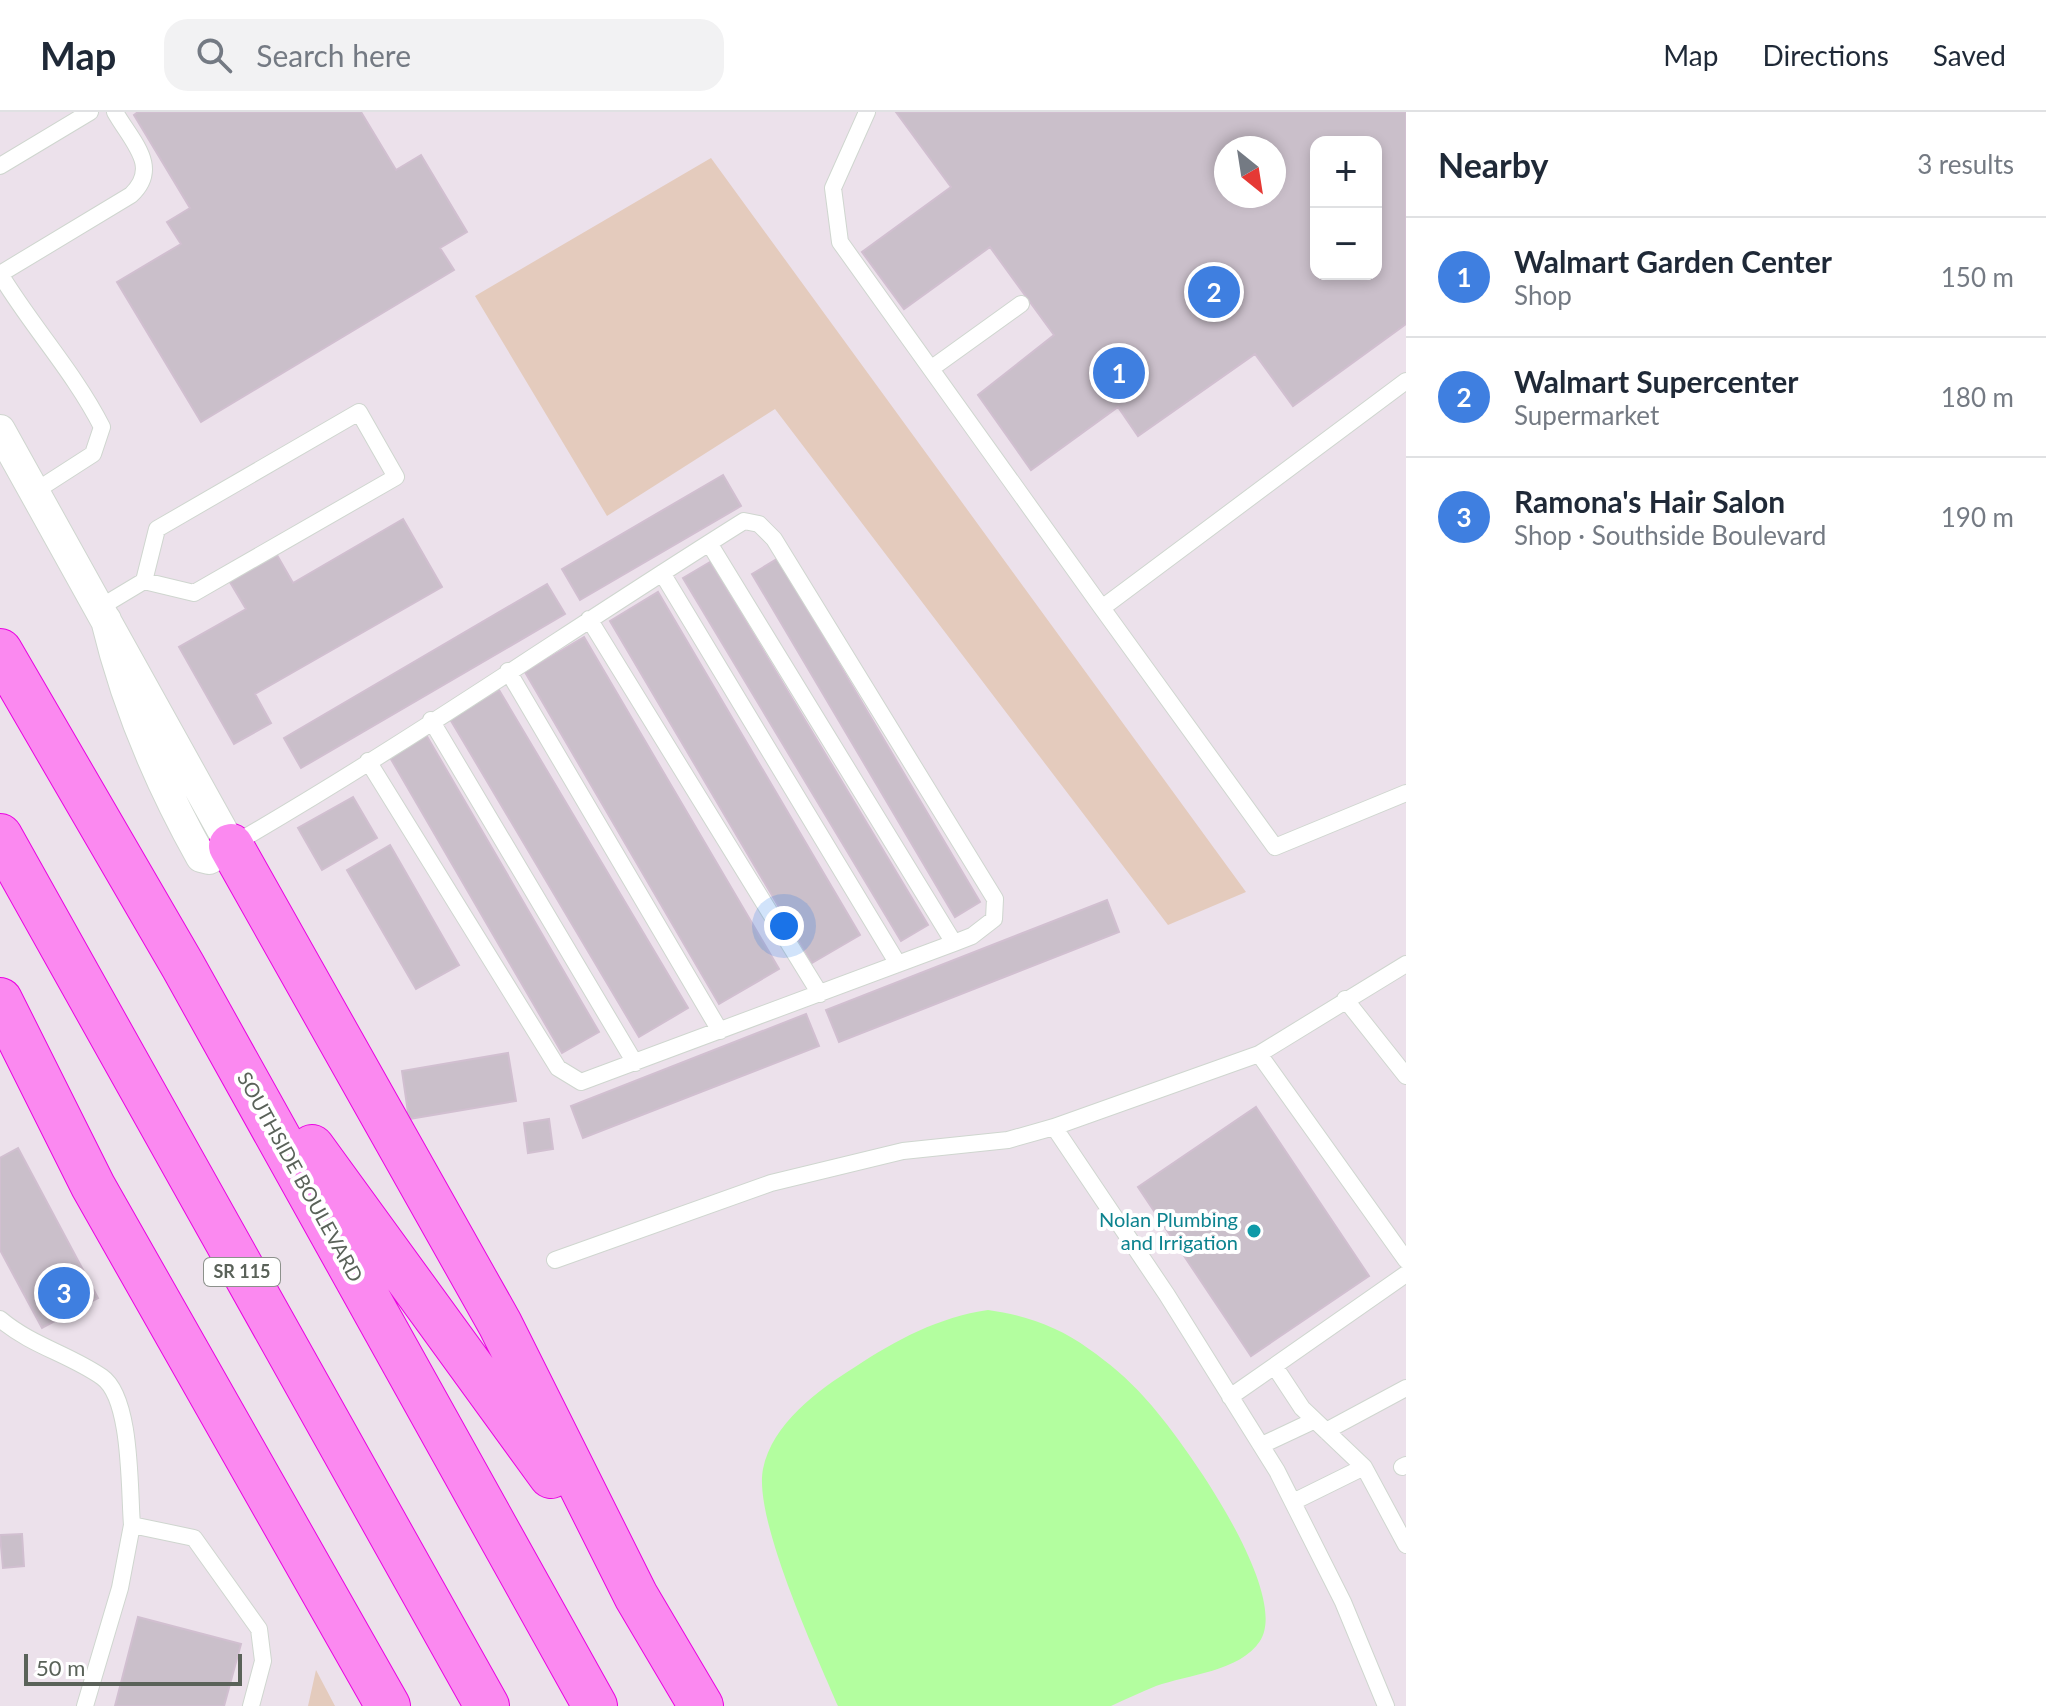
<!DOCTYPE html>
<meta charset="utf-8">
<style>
:root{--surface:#fff;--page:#f2f2f3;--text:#1f2937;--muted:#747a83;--line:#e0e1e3;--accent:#7c3aed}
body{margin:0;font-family:Lato,sans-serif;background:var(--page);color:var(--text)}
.controls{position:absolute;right:24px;top:24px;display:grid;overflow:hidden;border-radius:16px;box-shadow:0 4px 12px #0003}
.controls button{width:72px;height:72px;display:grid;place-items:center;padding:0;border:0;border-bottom:2px solid var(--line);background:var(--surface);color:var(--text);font:40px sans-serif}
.compass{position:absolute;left:1214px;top:24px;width:72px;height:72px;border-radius:50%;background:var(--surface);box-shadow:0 4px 12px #0003;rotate:150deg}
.scale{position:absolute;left:24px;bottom:20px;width:218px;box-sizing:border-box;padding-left:8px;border:4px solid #5a6259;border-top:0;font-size:22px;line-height:28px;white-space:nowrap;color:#5a6259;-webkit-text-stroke:6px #fff;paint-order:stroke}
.you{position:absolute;left:784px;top:814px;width:28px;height:28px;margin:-20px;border:6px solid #fff;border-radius:50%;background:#1a73e8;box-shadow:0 0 0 12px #1a73e833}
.badge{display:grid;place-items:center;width:52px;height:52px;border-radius:50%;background:var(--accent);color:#fff;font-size:26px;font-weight:700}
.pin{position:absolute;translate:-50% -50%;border:4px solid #fff;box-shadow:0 2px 8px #0006}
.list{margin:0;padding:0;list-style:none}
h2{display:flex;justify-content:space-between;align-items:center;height:104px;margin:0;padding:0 32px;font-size:34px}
h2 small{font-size:26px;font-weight:400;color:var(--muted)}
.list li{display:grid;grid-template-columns:52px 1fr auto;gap:24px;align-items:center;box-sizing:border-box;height:120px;padding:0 32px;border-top:2px solid var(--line)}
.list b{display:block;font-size:30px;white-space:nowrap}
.list p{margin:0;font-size:26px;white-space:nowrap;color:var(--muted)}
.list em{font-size:26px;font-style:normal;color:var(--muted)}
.icon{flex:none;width:44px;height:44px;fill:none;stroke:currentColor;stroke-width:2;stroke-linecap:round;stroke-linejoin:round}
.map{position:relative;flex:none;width:1406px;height:1594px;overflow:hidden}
header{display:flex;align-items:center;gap:48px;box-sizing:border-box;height:112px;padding:0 40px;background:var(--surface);border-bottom:2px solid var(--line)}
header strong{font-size:38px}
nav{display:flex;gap:44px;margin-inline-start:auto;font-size:28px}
.search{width:560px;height:72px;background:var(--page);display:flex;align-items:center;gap:20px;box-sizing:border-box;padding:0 28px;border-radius:24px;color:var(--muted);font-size:30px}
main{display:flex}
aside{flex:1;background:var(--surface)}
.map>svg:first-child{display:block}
.green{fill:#e4cbbd}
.water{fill:#b3fe9f}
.building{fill:#cabfca;stroke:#d1bfd0;stroke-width:2;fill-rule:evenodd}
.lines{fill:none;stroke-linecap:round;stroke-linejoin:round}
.lane-casing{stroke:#cfd6cf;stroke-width:18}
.street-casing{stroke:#cfd6cf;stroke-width:32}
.highway-casing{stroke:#ea03e1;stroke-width:46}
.lane{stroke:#fff;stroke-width:16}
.street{stroke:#fff;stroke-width:30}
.highway{stroke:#fb89f0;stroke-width:44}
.culture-dot{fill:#0f9aa8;stroke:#fff;stroke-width:3}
.labels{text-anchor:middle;stroke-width:8;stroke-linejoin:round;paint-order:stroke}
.shield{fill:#fff;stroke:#8c918b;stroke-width:2}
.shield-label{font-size:18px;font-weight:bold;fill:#5a6259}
.street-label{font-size:20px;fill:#5a6259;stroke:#fff}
.culture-label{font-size:20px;fill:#0d838f;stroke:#fff;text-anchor:end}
</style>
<header>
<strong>Map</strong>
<div class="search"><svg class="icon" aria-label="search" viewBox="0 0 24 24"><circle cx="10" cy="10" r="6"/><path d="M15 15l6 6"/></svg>Search here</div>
<nav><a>Map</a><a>Directions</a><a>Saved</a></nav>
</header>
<main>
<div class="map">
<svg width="1406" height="1594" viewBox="0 0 1406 1594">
<rect width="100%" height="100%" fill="#ece1eb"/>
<path class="green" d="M711 46 1246 780 1168 813 775 297 607 404 475 184Z
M316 1558 335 1594H308Z"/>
<path class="water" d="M988 1198C1025 1203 1059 1215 1089 1237 1109 1251 1128 1267 1144 1285 1179 1322 1292 1480 1260 1529 1241 1559 1187 1563 1156 1574 1141 1580 1126 1587 1111 1594H838C817 1544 753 1407 763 1357 772 1312 818 1278 855 1255 896 1228 939 1205 988 1198Z"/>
<path class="building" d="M138 0H361L396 58 421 43 467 120 440 136 454 158 201 310 117 170 181 132 167 110 190 96 134 3Z
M896 0H1406V212L1293 294 1255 242 1138 324 1118 295 1031 358 978 283 1054 223 990 135 904 197 862 140 951 75ZM1316 30H1376V162H1316ZM1226 36H1274V84H1226Z
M723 363 741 394 580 488 562 457Z
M403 407 442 475 255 582 271 611 234 632 179 535 246 497 230 470 277 443 293 471Z
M777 447 980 790 955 805 752 462Z
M710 450 928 813 901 829 683 466Z
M547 472 565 502 301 656 284 626Z
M658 480 860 823 812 851 610 509Z
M584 525 779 857 719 892 525 560Z
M499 578 688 896 639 925 450 607Z
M425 621 599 920 562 941 388 642Z
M353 685 377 726 322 758 298 716Z
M390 733 459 853 416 877 347 758Z
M1107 788 1119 820 839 930 826 898Z
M806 902 819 934 583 1026 571 994Z
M508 941 516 989 409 1007 402 959Z
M1256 995 1369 1164 1251 1244 1138 1075Z
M549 1007 553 1037 528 1041 524 1011Z
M18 1036 98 1186 42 1216 0 1138V1046Z
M22 1422 24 1454 3 1456 0 1423Z
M138 1505 241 1532 224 1594H115Z"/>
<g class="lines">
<defs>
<path id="lane" d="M867 0 833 76 840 130 1102 496
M0 54 90 0
M0 162C32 215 74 260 102 315L93 342 34 380
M0 162 131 83C161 55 132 30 115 0
M932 256 1021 192
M1406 269 1102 496 1275 735 1406 681
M709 431 954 831
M662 461 898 852
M99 496 144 469 157 417 359 300 396 365 194 481 144 469
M589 507 820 882
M508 559 720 919
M431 608 635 951
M232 733C407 632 573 516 744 409L759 412 774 427 995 787 994 807 972 824 954 831 581 970 558 956 368 649
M1345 887 1406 964
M1259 942 1406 1148
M1054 1015 1167 1183 1277 1359 1343 1490 1386 1594
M555 1148 771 1071 903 1039 1008 1028 1054 1015 1259 942 1406 852
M0 1207C32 1234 69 1242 102 1265 132 1286 129 1377 132 1413L194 1426 259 1517 263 1549 251 1594
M1275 1255 1302 1296 1364 1355 1406 1433
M1230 1285 1406 1162
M1326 1319 1406 1276
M1262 1333 1313 1309
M1402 1355 1406 1353
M1293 1390 1364 1355
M85 1594 120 1476 132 1413"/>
<path id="street" d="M0 318C76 457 154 595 231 734L209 747 201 745C159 670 126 592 106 508"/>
<path id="highway" d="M0 539 183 854 595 1594
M0 724 487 1594
M231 734 500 1212 636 1484 701 1594
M0 888 93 1074 388 1594
M312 1035 551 1364"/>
</defs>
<use href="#lane" class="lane-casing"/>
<use href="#street" class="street-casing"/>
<use href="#highway" class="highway-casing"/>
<use href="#lane" class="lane"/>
<use href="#street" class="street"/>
<use href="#highway" class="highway"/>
</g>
<circle class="culture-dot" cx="1254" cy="1119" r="8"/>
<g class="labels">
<rect class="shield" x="204" y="1146" width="76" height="28" rx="6"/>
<g class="shield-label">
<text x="242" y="1166">SR 115</text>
</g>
<g class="street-label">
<text transform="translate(300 1065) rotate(61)" y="7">SOUTHSIDE BOULEVARD</text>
</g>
<g class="culture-label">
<text x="1238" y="1115">Nolan Plumbing<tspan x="1238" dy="23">and Irrigation</tspan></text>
</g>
</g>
</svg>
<div class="controls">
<button>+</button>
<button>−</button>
</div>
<svg class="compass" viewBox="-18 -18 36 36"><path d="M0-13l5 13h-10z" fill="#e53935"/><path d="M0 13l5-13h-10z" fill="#747a83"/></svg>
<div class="scale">50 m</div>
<div class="you"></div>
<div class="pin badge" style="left:1119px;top:261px;background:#3f7fe0">1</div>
<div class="pin badge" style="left:1214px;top:180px;background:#3f7fe0">2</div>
<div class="pin badge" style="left:64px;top:1181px;background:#3f7fe0">3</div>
</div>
<aside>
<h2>Nearby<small>3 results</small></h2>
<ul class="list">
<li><span class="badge" style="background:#3f7fe0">1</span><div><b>Walmart Garden Center</b><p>Shop</p></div><em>150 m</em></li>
<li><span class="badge" style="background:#3f7fe0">2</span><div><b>Walmart Supercenter</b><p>Supermarket</p></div><em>180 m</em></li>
<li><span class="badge" style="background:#3f7fe0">3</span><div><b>Ramona's Hair Salon</b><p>Shop · Southside Boulevard</p></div><em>190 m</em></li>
</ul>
</aside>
</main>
